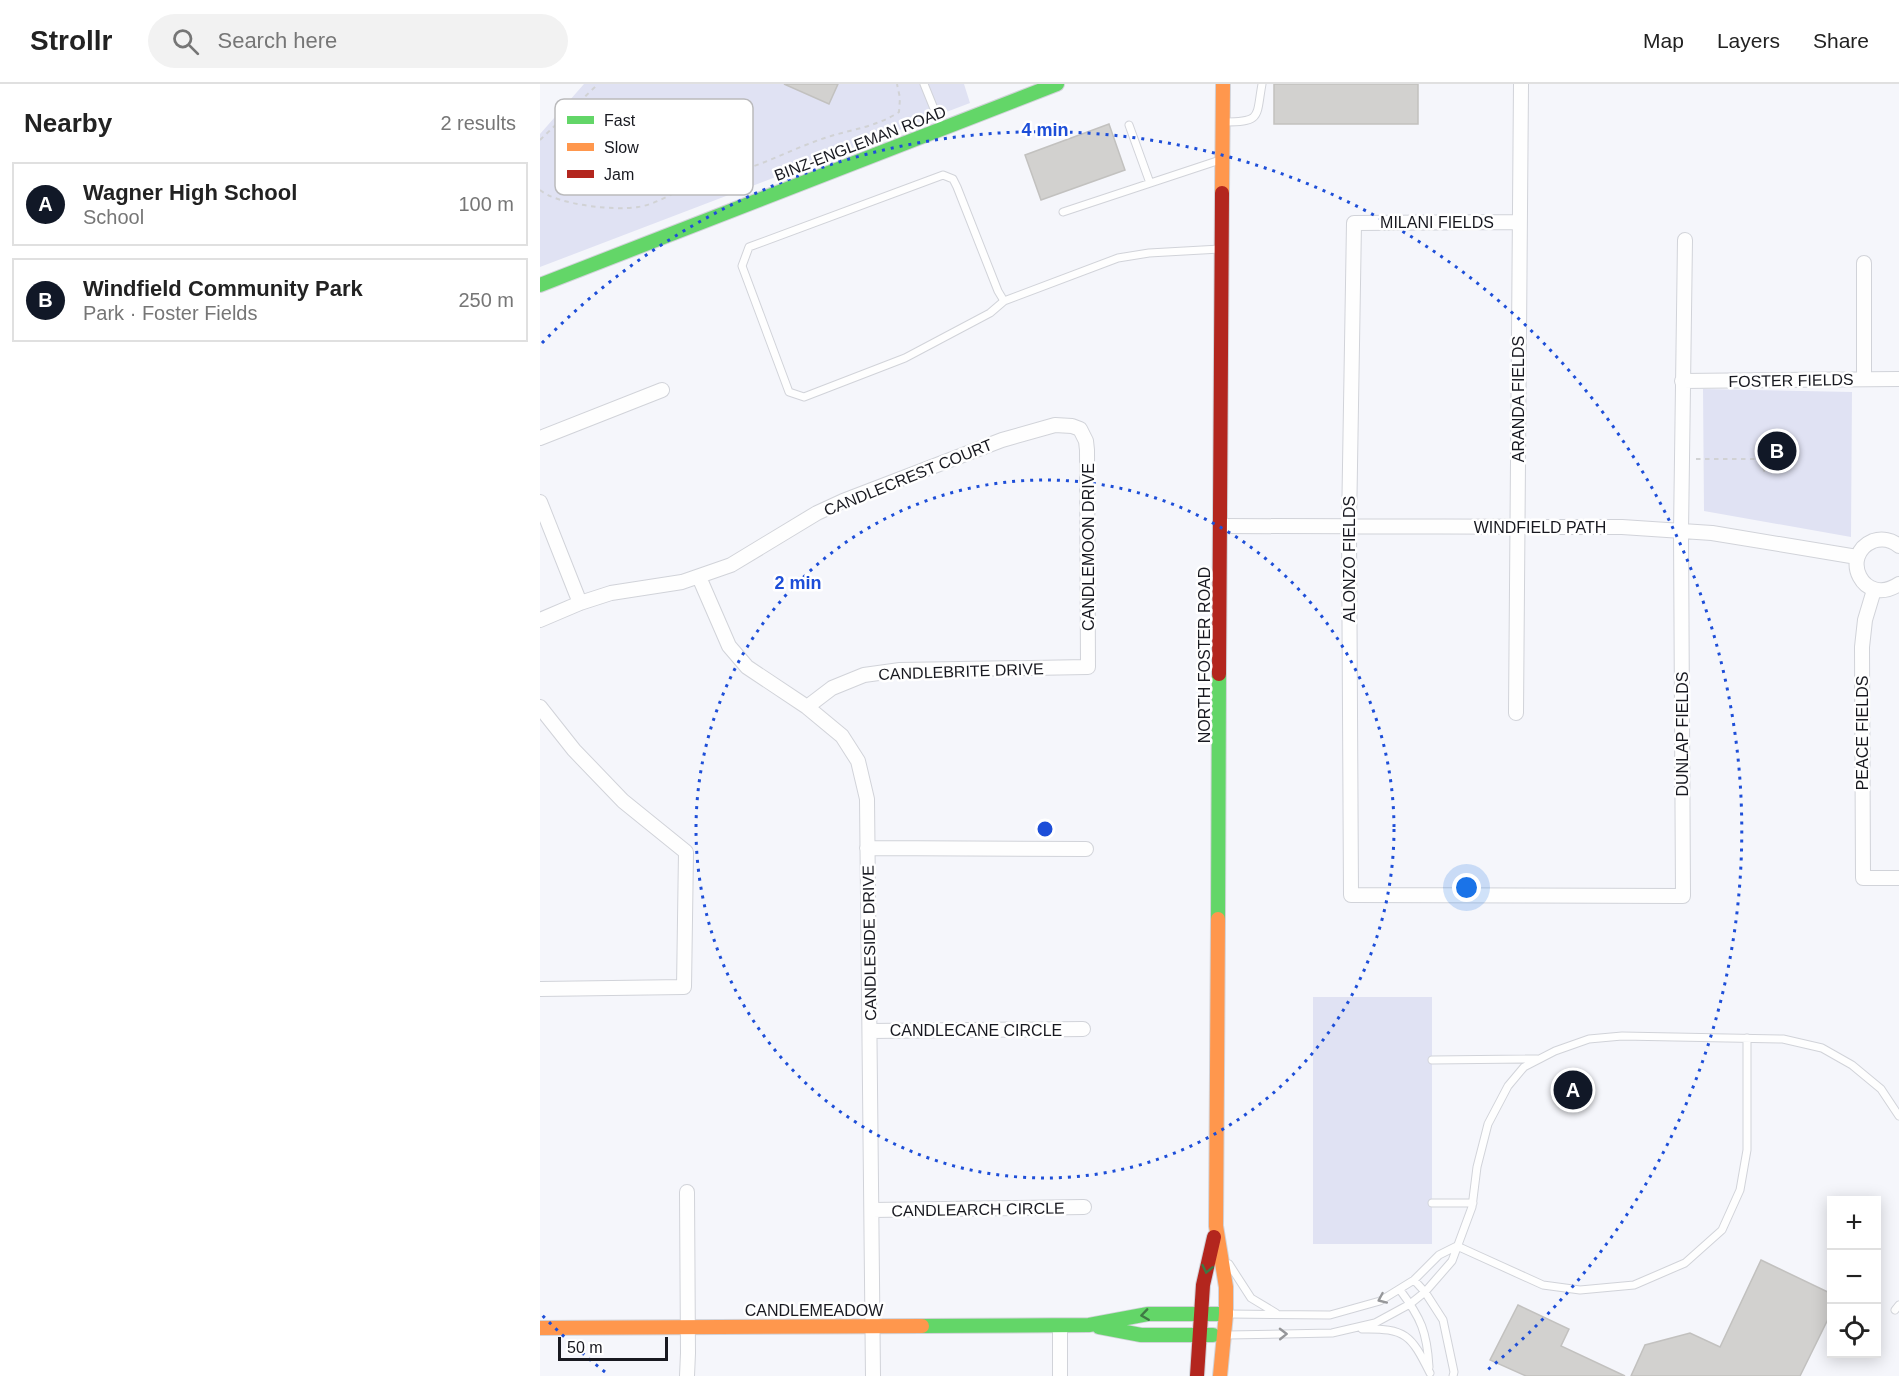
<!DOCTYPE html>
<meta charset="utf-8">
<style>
:root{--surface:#fff;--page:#f2f2f2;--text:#222;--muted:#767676;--line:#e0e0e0;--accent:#111827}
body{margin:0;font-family:Helvetica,sans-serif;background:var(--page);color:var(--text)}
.controls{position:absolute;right:18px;bottom:18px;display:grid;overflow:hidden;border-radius:0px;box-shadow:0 3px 15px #0003}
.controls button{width:54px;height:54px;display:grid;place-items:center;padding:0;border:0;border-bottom:2px solid var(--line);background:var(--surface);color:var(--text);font:30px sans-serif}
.scale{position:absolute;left:18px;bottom:15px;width:110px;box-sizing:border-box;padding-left:6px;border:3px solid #181920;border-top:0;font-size:16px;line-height:21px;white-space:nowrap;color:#181920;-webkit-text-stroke:4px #fff;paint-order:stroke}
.you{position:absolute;left:927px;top:804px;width:21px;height:21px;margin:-15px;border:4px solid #fff;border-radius:50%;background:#1a73e8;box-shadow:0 0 0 9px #1a73e833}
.badge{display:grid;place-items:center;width:39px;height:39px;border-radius:50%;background:var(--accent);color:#fff;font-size:20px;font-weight:700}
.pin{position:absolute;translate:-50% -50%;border:3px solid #fff;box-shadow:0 2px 6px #0006}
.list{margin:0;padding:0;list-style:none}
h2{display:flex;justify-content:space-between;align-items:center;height:78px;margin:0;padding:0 24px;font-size:26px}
h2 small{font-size:20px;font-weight:400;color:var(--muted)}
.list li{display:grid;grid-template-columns:39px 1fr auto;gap:18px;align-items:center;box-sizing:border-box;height:84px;margin:0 12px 12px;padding:0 12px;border:2px solid var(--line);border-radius:0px}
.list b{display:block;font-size:22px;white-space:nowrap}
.list p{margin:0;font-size:20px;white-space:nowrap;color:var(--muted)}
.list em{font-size:20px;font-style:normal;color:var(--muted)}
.icon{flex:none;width:33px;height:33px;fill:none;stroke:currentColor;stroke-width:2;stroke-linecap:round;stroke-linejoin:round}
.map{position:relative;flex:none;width:1359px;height:1292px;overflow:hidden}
header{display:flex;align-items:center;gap:36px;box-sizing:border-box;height:84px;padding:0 30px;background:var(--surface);border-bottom:2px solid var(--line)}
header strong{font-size:28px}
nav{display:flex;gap:33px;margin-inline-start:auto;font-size:21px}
.search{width:420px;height:54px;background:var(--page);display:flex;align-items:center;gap:15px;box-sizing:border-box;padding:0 21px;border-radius:33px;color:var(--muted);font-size:22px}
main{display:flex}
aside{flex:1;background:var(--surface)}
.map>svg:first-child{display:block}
.green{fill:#e0e2f3}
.building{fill:#d2d1cf;stroke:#c2c1bf;stroke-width:1.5}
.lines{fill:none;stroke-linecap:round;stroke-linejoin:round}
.lane-casing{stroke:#d1d3d9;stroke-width:9}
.street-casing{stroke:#d1d3d9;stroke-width:16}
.fast-casing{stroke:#d1d3d9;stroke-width:16}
.slow-casing{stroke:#d1d3d9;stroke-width:16}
.jam-casing{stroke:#d1d3d9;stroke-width:16}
.path{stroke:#d1d2d4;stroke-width:2;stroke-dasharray:4.5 4.5;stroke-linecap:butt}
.lane{stroke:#fefefe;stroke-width:7}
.street{stroke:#fefefe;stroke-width:14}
.fast{stroke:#63d668;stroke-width:14}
.slow{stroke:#ff974d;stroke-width:14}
.jam{stroke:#b3261e;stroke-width:14}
.oneway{stroke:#3e7844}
.oneway2{stroke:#96979a}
.ring{fill:none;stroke:#1d4ed8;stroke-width:3;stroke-dasharray:3 6}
.labels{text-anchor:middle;stroke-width:5;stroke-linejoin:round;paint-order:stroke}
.street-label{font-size:16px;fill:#181920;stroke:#fff}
.key{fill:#fff;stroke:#bababc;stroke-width:1.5}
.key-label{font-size:16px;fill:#181920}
.centre{fill:#1d4ed8;stroke:#fff;stroke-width:3}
.ring-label{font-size:18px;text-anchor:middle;font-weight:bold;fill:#1d4ed8;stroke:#fff;stroke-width:5;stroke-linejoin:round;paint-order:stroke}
</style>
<header>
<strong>Strollr</strong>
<div class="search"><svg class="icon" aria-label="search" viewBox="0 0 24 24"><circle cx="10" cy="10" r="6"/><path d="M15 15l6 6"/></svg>Search here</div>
<nav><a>Map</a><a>Layers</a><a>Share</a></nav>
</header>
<main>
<aside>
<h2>Nearby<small>2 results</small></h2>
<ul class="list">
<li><span class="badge">A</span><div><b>Wagner High School</b><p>School</p></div><em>100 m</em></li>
<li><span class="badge">B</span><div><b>Windfield Community Park</b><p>Park · Foster Fields</p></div><em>250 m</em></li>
</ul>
</aside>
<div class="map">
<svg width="1359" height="1292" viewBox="0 0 1359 1292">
<rect width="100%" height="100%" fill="#f5f6fb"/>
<path class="green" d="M44 0H424L430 19 0 183V50Z
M1163 305 1312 308 1311 453 1164 427Z
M773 913H892V1160H773Z"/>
<path class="building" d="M244 0H298L289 20Z
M734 0H878V40H734Z
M569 40 585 86 501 116 485 71Z
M1221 1176 1292 1210V1227L1260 1292H1091L1105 1261 1150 1249 1180 1263Z
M978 1221 1029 1245 1021 1262 1085 1292H986L950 1276Z"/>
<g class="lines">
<defs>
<path id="lane" d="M384 0 401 42
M685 38C722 38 716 33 722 0
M589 41 610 99
M523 128 680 76
M464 217 458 207 417 103 413 95 403 91 209 163 202 182 249 308 264 313 365 274 450 229 464 217 578 174 609 169 680 165
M892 976 997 975
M892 1119H933
M917 1162 1003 1201 1040 1206 1094 1201 1145 1179 1182 1146 1200 1106 1207 1066V954
M689 1180 711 1214 736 1229
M874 1196 885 1208 903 1236 914 1288 913 1292
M860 1206C881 1234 887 1248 889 1283
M1355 1226 1359 1221
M688 1230 790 1231 840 1217 874 1196 899 1171 917 1162
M822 1245C866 1244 871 1251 890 1289
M687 1251 792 1249 835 1239 870 1220 885 1208 912 1177 932 1123 937 1083 948 1040 968 1002 984 983 1015 967 1049 955 1082 952 1243 955 1282 964 1312 981 1341 1005 1359 1032"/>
<path id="street" d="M979 138 814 139 809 443 811 811 1143 812 1141 448 1145 156
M1324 295V179
M1142 297 1359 295
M0 354 122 306
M0 418 40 519
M681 442 1082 443 1172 449 1317 473
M1359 462C1352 456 1342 454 1333 457 1299 471 1323 524 1359 500
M159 493 189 562 207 583 267 623 302 652 318 677 327 715 333 1292
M1334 506 1325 536 1322 563 1323 794H1359
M0 536 40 519 71 509 142 498 191 481 277 429 303 417 462 356 515 341 532 342 540 345 546 357 547 366 548 583 360 586 324 591 292 604 267 623
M0 623 34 666 83 717 146 768 144 903 0 905
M976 629 981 0
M327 764 546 765
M330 947 543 945
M147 1108 148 1269 147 1292
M332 1126 544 1123
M520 1292V1242"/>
<path id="fast" d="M0 201 517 0
M678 835 679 590
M382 1242 549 1241 608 1230H686
M559 1243 601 1251H673"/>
<path id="slow" d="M682 109 683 0
M678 835 676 1142 686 1203V1230L680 1292
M0 1244 382 1242"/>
<path id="jam" d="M679 590 682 109
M657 1292 663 1201 674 1153"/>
</defs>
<use href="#lane" class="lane-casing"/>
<use href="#street" class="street-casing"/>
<use href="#fast" class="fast-casing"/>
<use href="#slow" class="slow-casing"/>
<use href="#jam" class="jam-casing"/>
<path class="path" d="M0 56 58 0
M0 106C18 121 75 127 98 123 118 120 137 106 157 99 173 93 189 90 205 85 234 76 261 61 291 52 314 45 338 42 359 28L360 14 357 0
M1156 375H1220L1221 367 1226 357
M1220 375 1225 389"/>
<use href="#lane" class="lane"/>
<use href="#street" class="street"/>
<use href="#fast" class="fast"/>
<use href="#slow" class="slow"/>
<use href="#jam" class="jam"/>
</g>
<defs><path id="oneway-chevron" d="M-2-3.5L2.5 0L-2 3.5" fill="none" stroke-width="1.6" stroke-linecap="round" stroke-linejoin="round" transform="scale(1.5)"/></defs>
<g class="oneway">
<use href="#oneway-chevron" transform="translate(667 1185) rotate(102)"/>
<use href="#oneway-chevron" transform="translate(605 1231) rotate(172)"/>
</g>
<g class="oneway2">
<use href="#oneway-chevron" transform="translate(842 1215) rotate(156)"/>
<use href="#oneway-chevron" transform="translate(743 1250) rotate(-1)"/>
</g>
<g class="ring">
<circle cx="505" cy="745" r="349"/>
<path d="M65 1288A699 699 0 0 1 2 1231M2 259A699 699 0 1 1 945 1288"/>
</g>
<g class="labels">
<g class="street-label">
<text transform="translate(320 59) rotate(-21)" y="6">BINZ-ENGLEMAN ROAD</text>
<text x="897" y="144">MILANI FIELDS</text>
<text transform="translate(1251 296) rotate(-1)" y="6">FOSTER FIELDS</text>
<text transform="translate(978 315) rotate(-90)" y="6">ARANDA FIELDS</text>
<text transform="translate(368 393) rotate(-22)" y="6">CANDLECREST COURT</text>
<text x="1000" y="449">WINDFIELD PATH</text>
<text transform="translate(548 463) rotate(-90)" y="6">CANDLEMOON DRIVE</text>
<text transform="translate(809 475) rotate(-90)" y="6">ALONZO FIELDS</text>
<text transform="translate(664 571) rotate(-90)" y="6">NORTH FOSTER ROAD</text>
<text transform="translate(421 587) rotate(-2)" y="6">CANDLEBRITE DRIVE</text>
<text transform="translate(1322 649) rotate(-90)" y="6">PEACE FIELDS</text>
<text transform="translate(1142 650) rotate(-90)" y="6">DUNLAP FIELDS</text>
<text transform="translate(329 859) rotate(-91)" y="6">CANDLESIDE DRIVE</text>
<text x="436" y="952">CANDLECANE CIRCLE</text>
<text transform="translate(438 1125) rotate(-1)" y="6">CANDLEARCH CIRCLE</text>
<text x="274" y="1232">CANDLEMEADOW</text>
</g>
</g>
<rect x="15" y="15" width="198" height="96" rx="9" class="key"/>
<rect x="27" y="32" width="27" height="8" fill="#63d668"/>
<rect x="27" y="59" width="27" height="8" fill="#ff974d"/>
<rect x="27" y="86" width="27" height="8" fill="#b3261e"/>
<g class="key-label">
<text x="64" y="42">Fast</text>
<text x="64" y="69">Slow</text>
<text x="64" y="96">Jam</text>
</g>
<circle cx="505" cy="745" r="9" class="centre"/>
<g class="ring-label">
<text x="505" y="52">4 min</text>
<text x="258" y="505">2 min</text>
</g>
</svg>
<div class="controls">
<button>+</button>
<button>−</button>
<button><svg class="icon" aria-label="locate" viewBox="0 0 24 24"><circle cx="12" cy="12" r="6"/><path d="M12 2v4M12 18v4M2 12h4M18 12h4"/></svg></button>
</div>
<div class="scale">50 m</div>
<div class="you"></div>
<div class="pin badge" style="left:1033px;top:1006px">A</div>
<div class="pin badge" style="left:1237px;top:367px">B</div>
</div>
</main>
